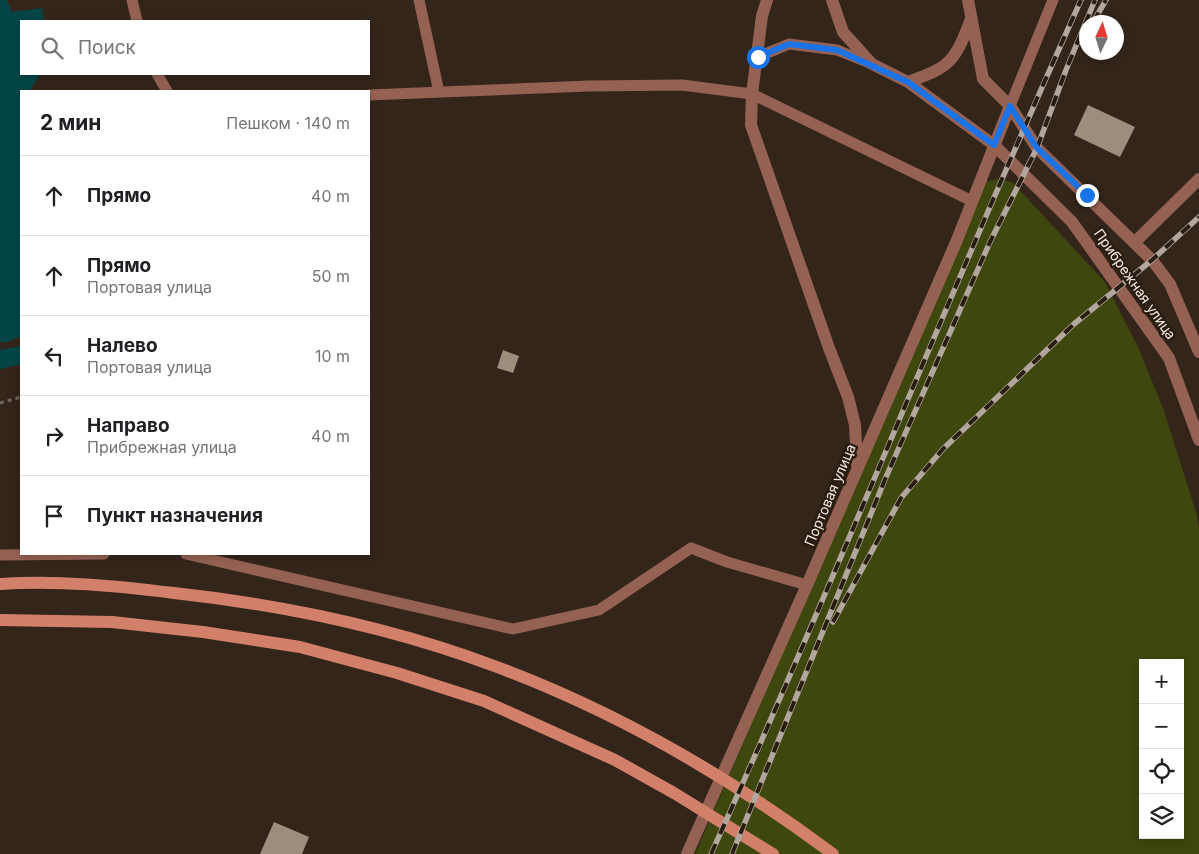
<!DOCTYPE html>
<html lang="ru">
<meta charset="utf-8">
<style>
:root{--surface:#fff;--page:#f2f2f2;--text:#202124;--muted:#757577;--line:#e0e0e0}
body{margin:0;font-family:Inter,sans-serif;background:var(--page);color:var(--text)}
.controls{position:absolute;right:15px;bottom:15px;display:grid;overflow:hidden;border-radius:0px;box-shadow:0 2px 8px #0003}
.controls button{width:45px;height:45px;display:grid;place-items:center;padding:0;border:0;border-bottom:1px solid var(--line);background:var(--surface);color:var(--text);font:25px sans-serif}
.compass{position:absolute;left:1079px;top:15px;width:45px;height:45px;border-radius:50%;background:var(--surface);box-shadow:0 2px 8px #0003;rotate:4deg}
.stop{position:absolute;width:15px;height:15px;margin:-11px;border:4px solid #1a73e8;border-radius:50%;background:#fff}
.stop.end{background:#1a73e8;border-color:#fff;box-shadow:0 1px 5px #0008}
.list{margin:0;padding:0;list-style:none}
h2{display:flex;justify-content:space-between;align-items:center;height:65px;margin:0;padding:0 20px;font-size:21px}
h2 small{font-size:16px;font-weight:400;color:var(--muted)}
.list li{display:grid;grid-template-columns:32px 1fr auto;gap:15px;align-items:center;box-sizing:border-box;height:80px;padding:0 20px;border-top:1px solid var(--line)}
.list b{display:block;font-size:19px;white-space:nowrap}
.list p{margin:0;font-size:16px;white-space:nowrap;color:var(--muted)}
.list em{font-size:16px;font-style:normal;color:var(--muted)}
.icon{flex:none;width:28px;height:28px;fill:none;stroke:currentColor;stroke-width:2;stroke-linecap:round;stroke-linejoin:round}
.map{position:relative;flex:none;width:1199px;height:854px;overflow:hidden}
.search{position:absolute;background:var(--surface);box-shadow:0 2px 8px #0003;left:20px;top:20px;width:350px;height:55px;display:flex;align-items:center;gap:12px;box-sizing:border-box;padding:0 18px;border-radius:0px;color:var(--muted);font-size:19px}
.panel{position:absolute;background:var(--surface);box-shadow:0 2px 8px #0003;left:20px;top:90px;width:350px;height:465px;border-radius:0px}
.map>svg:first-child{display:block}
.green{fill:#3e470d;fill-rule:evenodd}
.water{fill:#044648}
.building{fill:#9c8e7d}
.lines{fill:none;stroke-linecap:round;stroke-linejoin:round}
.path{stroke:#72655c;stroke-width:3;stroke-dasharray:4 4;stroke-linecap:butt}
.lane{stroke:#956153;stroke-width:11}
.street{stroke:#956153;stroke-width:12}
.secondary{stroke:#d28069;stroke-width:12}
.rail-casing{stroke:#b2a79e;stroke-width:5.5}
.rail{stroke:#291c11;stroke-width:4;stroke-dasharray:11;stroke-linecap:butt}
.route{stroke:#1a73e8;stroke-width:6}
.labels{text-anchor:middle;stroke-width:5;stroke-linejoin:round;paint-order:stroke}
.street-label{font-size:14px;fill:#f4eae3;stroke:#291c11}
</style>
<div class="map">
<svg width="1199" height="854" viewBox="0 0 1199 854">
<rect width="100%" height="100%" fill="#33251a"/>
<path class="green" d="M996 179 1012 182 1105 282 1138 347 1163 408 1196 512 1199 529V854H695L986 182ZM1143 663H1180V835H1143Z"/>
<path class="water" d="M0 0H7L12 12 42 8 44 21H21V74H40L30 91H21V336L4 343 0 341Z
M21 346V364L0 369V350Z"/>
<path class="building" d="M1088 105 1135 127 1120 157 1074 135Z
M503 350 519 356 513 373 497 368Z
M274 822 309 837 302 854H260Z"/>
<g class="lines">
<path class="path" d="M0 403 21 397"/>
<path class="lane" d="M132 0 137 21
M419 0 439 92
M758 57 789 44 837 50 872 64
M157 74 167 91
M369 95 589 86 682 85 752 94 972 201
M1010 106 1053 0
M186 554 513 629 599 610 691 548 727 562 807 585
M0 555 104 554"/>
<path class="street" d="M767 0 762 16 752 94 751 125 829 348 848 397 855 425 857 465
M832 0 843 32 872 64 908 82 994 145 1072 222 1169 358 1199 440
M968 0 983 79 1010 106 1037 148 1152 260 1170 284 1199 352
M908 82C951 67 955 61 971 19
M1135 242 1199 179
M687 854 807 585 957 240 1010 106"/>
<path class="secondary" d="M0 584C57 580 118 586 174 593 284 605 394 628 497 667 617 712 731 778 833 854
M0 620 112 622 203 632 300 647 397 673 484 701 615 760 674 793 773 854"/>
<defs>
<path id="rail" d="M1093 22 1106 0
M833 622 901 498 943 449 1074 324 1152 260 1199 217
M711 854C839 572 953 283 1081 0
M732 854 886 477 990 242 1037 148 1066 70 1095 0"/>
</defs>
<use href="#rail" class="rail-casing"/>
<use href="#rail" class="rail"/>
</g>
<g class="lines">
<path class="route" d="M758 57 789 44 837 50 908 82 994 145 1010 106 1037 148 1087 195"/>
</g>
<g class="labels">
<g class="street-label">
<text transform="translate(1135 284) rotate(55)" y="5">Прибрежная улица</text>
<text transform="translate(830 495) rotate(-67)" y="5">Портовая улица</text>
</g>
</g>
</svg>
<div class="controls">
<button>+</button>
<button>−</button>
<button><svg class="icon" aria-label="locate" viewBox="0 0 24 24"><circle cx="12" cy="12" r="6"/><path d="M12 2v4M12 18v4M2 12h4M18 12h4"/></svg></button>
<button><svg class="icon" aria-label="layers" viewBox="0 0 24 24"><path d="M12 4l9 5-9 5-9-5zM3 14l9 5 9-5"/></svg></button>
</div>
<svg class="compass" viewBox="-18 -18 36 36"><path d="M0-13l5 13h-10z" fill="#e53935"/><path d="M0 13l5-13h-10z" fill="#757577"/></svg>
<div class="stop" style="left:758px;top:57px"></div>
<div class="stop end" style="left:1087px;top:195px"></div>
<div class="search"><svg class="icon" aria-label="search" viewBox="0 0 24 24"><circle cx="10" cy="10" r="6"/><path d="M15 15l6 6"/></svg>Поиск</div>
<section class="panel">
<h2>2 мин<small>Пешком · 140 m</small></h2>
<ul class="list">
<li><svg class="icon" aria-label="ahead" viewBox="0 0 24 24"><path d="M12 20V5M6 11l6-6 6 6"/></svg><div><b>Прямо</b></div><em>40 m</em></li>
<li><svg class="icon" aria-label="ahead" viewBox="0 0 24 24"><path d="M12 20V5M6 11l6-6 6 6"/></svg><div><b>Прямо</b><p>Портовая улица</p></div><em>50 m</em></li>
<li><svg class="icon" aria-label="left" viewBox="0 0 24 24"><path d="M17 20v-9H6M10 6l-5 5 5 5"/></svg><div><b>Налево</b><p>Портовая улица</p></div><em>10 m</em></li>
<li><svg class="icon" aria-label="right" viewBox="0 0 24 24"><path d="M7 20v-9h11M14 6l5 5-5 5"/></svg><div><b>Направо</b><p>Прибрежная улица</p></div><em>40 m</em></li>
<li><svg class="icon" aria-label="arrive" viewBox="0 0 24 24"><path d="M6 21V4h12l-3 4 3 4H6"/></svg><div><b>Пункт назначения</b></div></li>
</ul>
</section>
</div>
